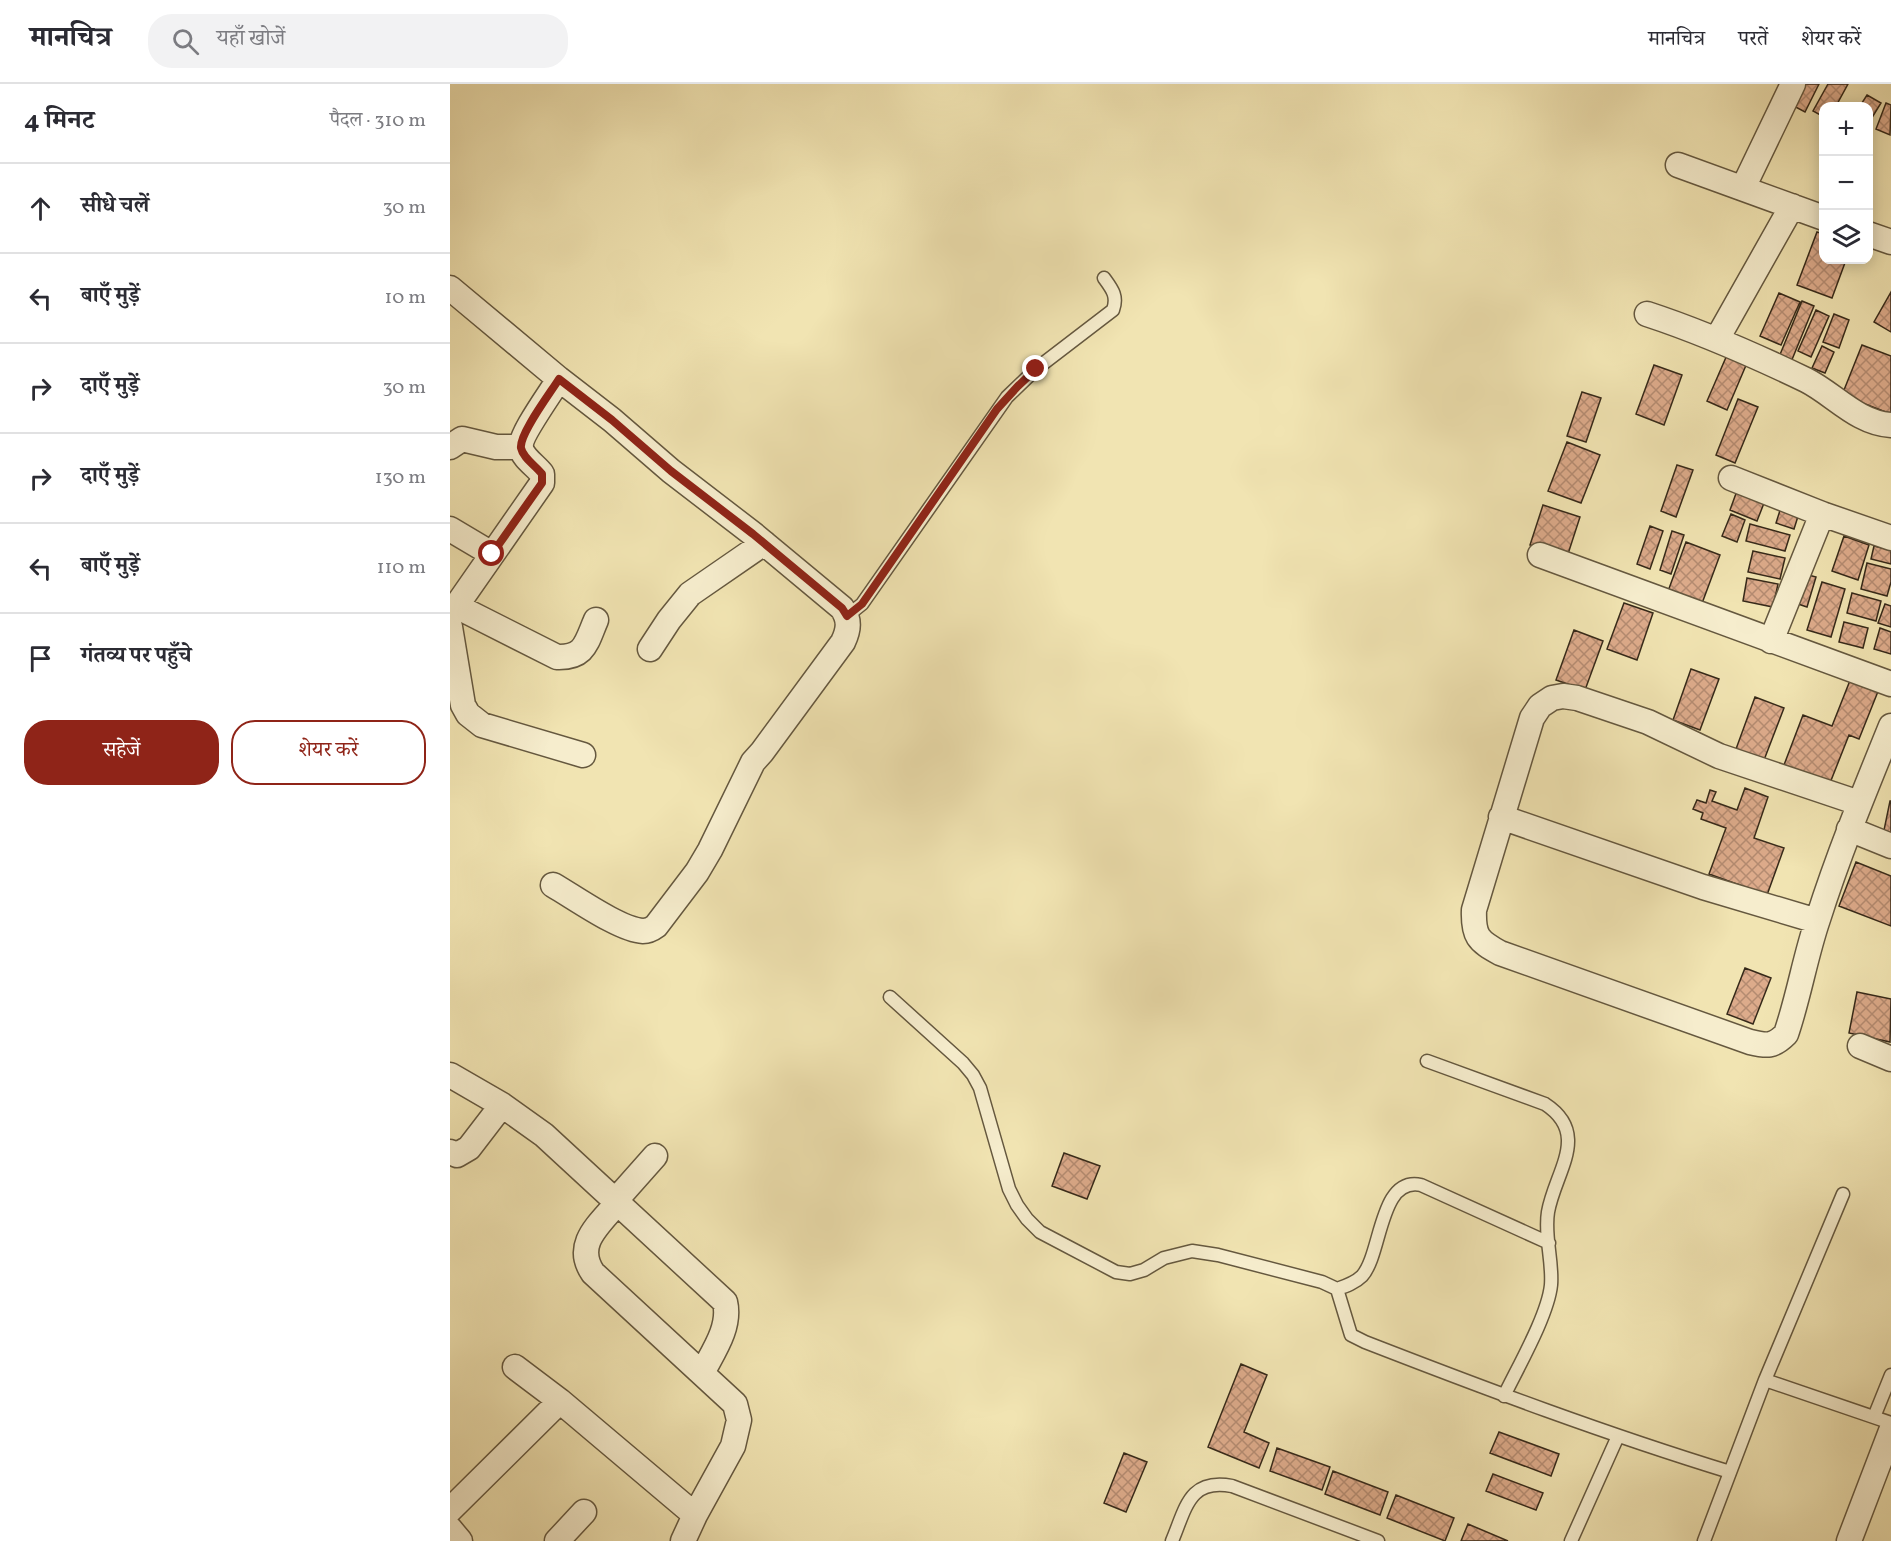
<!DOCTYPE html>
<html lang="hi">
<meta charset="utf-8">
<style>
:root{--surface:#fff;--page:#f2f2f3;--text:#2b2b33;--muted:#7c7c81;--line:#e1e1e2;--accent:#8f2418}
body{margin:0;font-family:Vollkorn,"Noto Serif Devanagari",serif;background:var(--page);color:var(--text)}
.controls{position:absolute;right:18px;top:18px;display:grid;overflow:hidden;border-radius:12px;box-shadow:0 3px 15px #0003}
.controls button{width:54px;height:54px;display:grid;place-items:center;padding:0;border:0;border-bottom:2px solid var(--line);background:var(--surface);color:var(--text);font:30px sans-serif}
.stop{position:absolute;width:18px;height:18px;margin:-14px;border:4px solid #8f2418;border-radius:50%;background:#fff}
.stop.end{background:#8f2418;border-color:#fff;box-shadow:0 2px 6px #0008}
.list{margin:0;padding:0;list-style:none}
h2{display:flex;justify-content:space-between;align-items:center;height:78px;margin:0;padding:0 24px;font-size:26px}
h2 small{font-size:20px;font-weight:400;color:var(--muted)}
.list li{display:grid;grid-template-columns:39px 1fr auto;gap:18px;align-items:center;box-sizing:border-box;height:90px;padding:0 24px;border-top:2px solid var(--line)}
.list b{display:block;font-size:22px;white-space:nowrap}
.list em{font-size:20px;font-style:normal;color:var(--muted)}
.actions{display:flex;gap:12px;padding:18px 24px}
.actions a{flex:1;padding:14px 0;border:2px solid var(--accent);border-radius:24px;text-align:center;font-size:21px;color:var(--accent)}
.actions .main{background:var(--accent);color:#fff}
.icon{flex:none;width:33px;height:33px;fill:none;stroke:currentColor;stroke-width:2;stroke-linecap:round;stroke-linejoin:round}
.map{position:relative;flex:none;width:1441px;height:1457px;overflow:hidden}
header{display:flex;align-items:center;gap:36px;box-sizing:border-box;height:84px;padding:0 30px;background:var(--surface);border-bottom:2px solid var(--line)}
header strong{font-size:28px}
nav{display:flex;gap:33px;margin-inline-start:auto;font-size:21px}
.search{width:420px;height:54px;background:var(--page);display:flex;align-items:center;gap:15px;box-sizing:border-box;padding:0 21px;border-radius:24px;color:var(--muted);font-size:22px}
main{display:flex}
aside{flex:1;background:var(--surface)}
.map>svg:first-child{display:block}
.building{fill:url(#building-cross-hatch);stroke:#362919;stroke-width:1.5}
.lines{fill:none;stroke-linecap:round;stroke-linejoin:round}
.lane-casing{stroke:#65583f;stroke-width:15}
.street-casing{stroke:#65583f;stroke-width:27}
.lane{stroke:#f6edcd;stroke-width:12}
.street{stroke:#f6edcd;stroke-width:24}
.route{stroke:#8f2418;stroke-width:8}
</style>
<header>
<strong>मानचित्र</strong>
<div class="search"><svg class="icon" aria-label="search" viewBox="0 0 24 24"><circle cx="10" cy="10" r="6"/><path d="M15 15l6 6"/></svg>यहाँ खोजें</div>
<nav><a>मानचित्र</a><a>परतें</a><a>शेयर करें</a></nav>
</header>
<main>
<aside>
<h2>4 मिनट<small>पैदल · 310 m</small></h2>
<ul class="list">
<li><svg class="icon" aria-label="ahead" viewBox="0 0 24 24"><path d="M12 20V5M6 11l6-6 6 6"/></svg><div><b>सीधे चलें</b></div><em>30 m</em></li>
<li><svg class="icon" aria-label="left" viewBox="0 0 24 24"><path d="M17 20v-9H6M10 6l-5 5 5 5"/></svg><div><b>बाएँ मुड़ें</b></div><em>10 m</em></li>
<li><svg class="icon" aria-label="right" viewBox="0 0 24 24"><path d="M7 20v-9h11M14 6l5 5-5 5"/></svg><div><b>दाएँ मुड़ें</b></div><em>30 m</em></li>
<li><svg class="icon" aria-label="right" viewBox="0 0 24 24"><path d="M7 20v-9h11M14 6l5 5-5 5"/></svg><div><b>दाएँ मुड़ें</b></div><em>130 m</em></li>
<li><svg class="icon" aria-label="left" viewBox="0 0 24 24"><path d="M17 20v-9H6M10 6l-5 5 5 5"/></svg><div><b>बाएँ मुड़ें</b></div><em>110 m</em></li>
<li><svg class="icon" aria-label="arrive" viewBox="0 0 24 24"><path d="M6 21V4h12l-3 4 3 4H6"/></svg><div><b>गंतव्य पर पहुँचे</b></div></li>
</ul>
<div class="actions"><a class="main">सहेजें</a><a>शेयर करें</a></div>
</aside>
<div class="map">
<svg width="1441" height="1457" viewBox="0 0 1441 1457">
<defs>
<pattern id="building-cross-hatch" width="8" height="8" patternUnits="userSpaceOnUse" patternTransform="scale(1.5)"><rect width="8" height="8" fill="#ddab8b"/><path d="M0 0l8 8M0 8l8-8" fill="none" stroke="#b48b71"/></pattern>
</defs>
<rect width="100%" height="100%" fill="#f1e4b2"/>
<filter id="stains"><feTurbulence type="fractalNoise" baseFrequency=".00333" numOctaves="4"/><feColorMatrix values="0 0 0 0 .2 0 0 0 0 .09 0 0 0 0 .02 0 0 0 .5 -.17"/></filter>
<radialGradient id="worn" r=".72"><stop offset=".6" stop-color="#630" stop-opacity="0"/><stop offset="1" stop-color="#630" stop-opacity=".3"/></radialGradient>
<path class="building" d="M1348 0H1369L1355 28 1338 19Z
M1378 0H1398L1386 22H1374V33L1363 27Z
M1417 11 1431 19 1418 40V22H1410Z
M1436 19 1441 21 1440 51 1426 45Z
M1367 148 1374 150V176H1396L1382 214 1347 201Z
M1441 208V248L1424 238Z
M1329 209 1350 218 1331 261 1310 252Z
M1352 217 1364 222 1341 278 1329 273Z
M1366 226 1379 232 1361 273 1348 267Z
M1384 230 1399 236 1389 264 1373 258Z
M1412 261 1441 272V330L1392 311Z
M1372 262 1384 268 1375 289 1362 284Z
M1277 271 1297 279 1277 326 1257 317Z
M1204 281 1232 291 1214 341 1186 330Z
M1132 308 1151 314 1136 358 1117 352Z
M1288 315 1308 323 1285 379 1266 371Z
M1117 358 1150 371 1131 419 1098 407Z
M1227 381 1243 386 1226 433 1211 427Z
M1288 404 1316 414 1307 437 1280 426Z
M1332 420 1350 426 1344 445 1326 439Z
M1093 421 1130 433 1117 473 1080 461Z
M1281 430 1295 436 1287 458 1272 452Z
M1300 440 1340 451 1335 467 1296 457Z
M1200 442 1213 447 1200 485 1187 480Z
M1222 447 1234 451 1221 490 1210 486Z
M1394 452 1419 461 1408 496 1382 487Z
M1236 458 1270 471 1251 522 1217 510Z
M1424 462 1441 466V480L1421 475Z
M1303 467 1335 474 1330 495 1298 488Z
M1417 479 1441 485V498L1437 512 1411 505Z
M1351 489 1366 493 1357 523 1342 518Z
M1297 494 1328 500 1323 523 1293 517Z
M1372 498 1395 505 1381 553 1357 546Z
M1402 509 1431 517 1426 537 1397 529Z
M1174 519 1203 529 1187 576 1157 565Z
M1435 520 1441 522V543L1428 539Z
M1394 538 1418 544 1413 564 1389 558Z
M1430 544 1441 548V570L1424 565Z
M1124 546 1153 557 1135 606 1106 596Z
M1241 585 1269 595 1250 646 1223 636Z
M1401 594 1429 605 1409 655 1399 651 1380 699 1334 681 1353 631 1382 642Z
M1305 613 1334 624 1314 676 1286 665Z
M1295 704 1318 713 1304 754 1334 764 1317 811 1259 790 1276 744 1251 735 1253 729 1243 725 1247 716 1256 719 1260 706 1266 708 1262 717 1287 726Z
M1440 717H1441V752L1433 751Z
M1406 778 1441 792V842L1389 822Z
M1295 884 1321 894 1303 940 1277 930Z
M1407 908 1441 915 1440 958 1399 949Z
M614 1069 650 1082 637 1115 602 1102Z
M791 1280 817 1291 794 1348 819 1359 809 1384 758 1363Z
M1049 1348 1109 1370 1101 1392 1040 1369Z
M827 1364 880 1383 872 1406 820 1387Z
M674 1369 697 1378 676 1428 654 1419Z
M883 1387 938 1408 930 1431 875 1410Z
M1043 1390 1093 1409 1086 1426 1036 1407Z
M946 1411 1004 1434 995 1457 937 1434Z
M1018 1440 1058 1457H1011Z"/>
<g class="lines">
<defs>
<path id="lane" d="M397 532 412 520 557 313 586 285 663 226C668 212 662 205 654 194
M440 913 513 979 523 991 530 1004 559 1105 567 1121 577 1135 590 1148 666 1188 680 1190 694 1186 714 1174 742 1167 768 1171 872 1198 887 1205 901 1251 915 1258C1036 1305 1156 1350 1280 1388
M977 977 1095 1020C1141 1050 1105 1088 1098 1128 1094 1152 1103 1177 1101 1201 1098 1231 1068 1283 1054 1312
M887 1205C896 1202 905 1199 912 1192 932 1170 929 1092 971 1101L1099 1159
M1315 1296 1393 1110
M1424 1333 1441 1291
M722 1457C736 1424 739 1394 782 1402L928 1457
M1121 1457 1168 1352
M1254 1457 1315 1296 1441 1339"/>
<path id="street" d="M1228 81 1374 134
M1293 104 1343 0
M1418 150 1441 158
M0 204 109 295 162 336 221 387 303 450 392 524C400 536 399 545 393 558L312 668 303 678 260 766 247 788 206 842C202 845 198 847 193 847 170 846 124 813 103 801
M1197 230C1252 248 1304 271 1356 296 1384 310 1407 339 1441 341
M1267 255 1342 122
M0 363 12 355 46 363H71
M1281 394 1372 430
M0 445 42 470
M1090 471 1441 600
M6 522 107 573C135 574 136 559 146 536
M0 531 92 399V390C86 382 73 374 71 364 69 352 102 307 109 295
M0 543 13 621 18 630 32 641 133 671
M1321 557 1372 430 1441 454
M200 565 219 536 240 510 314 459
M1409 719 1269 672 1198 638 1127 614 1113 612 1102 614 1090 622 1082 634 1024 826C1023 852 1028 857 1050 869L1300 958C1317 962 1323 963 1336 950 1349 912 1355 873 1368 835 1389 769 1415 706 1441 642
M1051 733 1253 803 1367 837
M1399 745 1441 762
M1410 962 1441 975
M0 991 52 1021 94 1051 275 1218C281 1243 263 1268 252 1289
M0 1068 7 1071 19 1064 52 1021
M205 1072 166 1116 168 1118C150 1140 123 1160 143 1189L285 1320 289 1336 283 1362 245 1431 233 1457
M65 1283 110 1317
M0 1426 110 1317 245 1431
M0 1445 10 1457
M107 1457 134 1428
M1399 1457 1441 1347"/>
</defs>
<use href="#lane" class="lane-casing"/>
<use href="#street" class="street-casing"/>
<use href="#lane" class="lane"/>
<use href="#street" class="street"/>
</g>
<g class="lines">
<path class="route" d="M42 470 92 399V390C86 382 73 374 71 364 69 350 101 308 109 295L162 336 221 387 303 450 392 524 397 532 412 520 547 325 568 302 586 285"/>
</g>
<rect width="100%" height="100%" filter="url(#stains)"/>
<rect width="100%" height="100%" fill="url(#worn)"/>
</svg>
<div class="controls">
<button>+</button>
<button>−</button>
<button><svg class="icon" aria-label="layers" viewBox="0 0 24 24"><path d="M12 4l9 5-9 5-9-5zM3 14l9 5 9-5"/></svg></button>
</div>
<div class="stop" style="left:42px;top:470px"></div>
<div class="stop end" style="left:586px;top:285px"></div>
</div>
</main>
